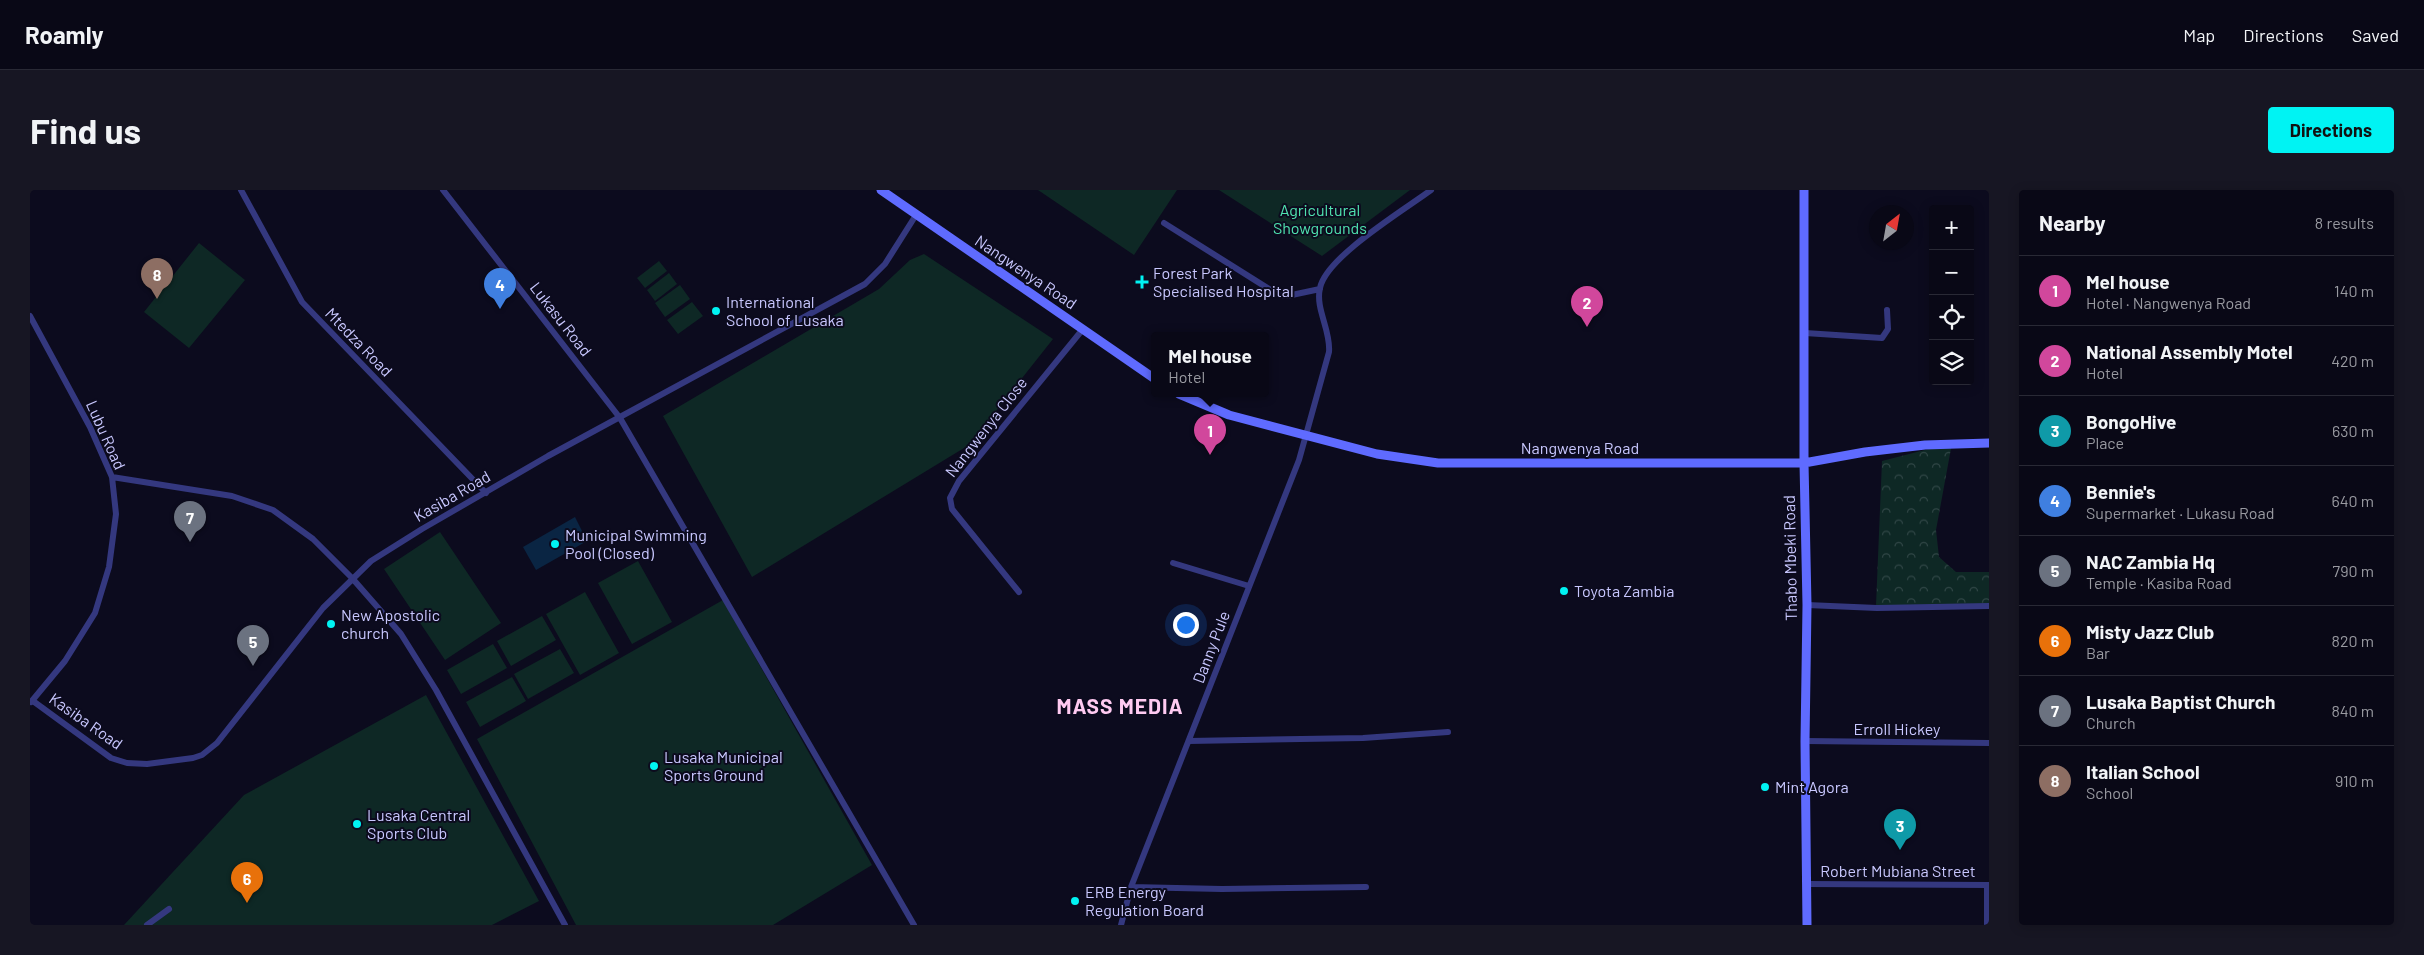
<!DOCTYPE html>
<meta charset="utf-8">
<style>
:root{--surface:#090816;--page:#171623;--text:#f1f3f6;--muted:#999aa1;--line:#292935;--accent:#00f3f3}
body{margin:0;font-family:Barlow,sans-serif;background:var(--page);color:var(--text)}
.controls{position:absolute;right:15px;top:15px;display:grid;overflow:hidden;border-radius:5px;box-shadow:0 2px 12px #0003}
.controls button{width:45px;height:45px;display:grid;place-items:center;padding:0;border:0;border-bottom:1px solid var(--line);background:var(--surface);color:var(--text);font:25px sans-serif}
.compass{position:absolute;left:1839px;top:15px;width:45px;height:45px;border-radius:50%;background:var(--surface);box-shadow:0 2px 12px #0003;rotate:31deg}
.you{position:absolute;left:1155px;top:434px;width:18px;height:18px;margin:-12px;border:4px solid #fff;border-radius:50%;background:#1a73e8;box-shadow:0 0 0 8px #1a73e833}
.badge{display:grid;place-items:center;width:32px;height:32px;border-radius:50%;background:var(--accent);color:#fff;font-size:16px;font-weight:700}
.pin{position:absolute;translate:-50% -41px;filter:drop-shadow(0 1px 2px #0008)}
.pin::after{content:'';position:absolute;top:26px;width:18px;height:15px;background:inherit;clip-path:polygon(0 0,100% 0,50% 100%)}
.popup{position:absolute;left:1121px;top:142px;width:118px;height:65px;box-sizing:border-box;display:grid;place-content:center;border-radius:5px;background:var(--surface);filter:drop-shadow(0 1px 4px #0005);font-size:16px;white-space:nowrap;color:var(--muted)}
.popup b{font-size:19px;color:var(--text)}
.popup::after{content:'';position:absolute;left:50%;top:100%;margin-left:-10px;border:10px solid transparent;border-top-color:var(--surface)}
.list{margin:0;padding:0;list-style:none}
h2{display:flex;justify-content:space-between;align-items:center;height:65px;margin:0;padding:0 20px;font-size:21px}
h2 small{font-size:16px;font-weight:400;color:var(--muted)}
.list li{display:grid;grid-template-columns:32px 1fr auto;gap:15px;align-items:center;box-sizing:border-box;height:70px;padding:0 20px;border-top:1px solid var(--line)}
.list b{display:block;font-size:19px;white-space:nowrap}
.list p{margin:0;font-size:16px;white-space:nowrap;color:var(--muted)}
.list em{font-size:16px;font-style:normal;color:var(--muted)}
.icon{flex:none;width:28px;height:28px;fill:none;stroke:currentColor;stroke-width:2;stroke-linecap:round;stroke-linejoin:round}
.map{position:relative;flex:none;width:1959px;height:735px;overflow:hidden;border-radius:5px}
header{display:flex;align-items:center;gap:30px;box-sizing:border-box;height:70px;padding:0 25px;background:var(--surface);border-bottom:1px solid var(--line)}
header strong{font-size:24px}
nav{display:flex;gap:28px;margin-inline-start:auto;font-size:18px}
.intro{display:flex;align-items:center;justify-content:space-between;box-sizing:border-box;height:120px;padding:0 30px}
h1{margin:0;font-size:35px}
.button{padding:12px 22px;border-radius:5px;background:var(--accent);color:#111;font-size:18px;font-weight:700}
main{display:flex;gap:30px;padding:0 30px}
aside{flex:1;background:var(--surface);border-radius:5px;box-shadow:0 2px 12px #0003}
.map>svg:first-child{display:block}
.forest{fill:url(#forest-crowns)}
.park{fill:#0e2825}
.water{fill:#0a2543}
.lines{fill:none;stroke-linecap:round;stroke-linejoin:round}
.street{stroke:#34387f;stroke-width:6}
.secondary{stroke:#5f6bff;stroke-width:9}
.poi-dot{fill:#00f3f3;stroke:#0c0b1e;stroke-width:2}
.labels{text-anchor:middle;stroke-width:4;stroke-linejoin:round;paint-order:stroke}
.park-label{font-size:16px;fill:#50e3b0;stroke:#0c0b1e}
.street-label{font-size:16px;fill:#c9c8ff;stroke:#0c0b1e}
.poi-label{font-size:16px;fill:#c9c8ff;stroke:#0c0b1e;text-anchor:start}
.district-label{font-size:21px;font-weight:bold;letter-spacing:1px;fill:#ffcaf1;stroke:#0c0b1e}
</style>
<header>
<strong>Roamly</strong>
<nav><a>Map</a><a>Directions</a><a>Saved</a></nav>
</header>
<div class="intro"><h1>Find us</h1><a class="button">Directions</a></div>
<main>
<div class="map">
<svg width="1959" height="735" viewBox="0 0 1959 735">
<defs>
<pattern id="forest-crowns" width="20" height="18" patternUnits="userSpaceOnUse" patternTransform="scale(1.25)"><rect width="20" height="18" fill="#0e2825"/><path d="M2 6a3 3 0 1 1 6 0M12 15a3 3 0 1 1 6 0" fill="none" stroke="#304646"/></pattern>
</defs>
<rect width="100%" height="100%" fill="#0c0b1e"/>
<path class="forest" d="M1922 253 1906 340 1909 367 1926 382H1959V416H1846L1852 271Z"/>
<path class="park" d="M1008 0H1147L1104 65Z
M1189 0H1380L1292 66Z
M169 53 215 90 159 158 114 122Z
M894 64 1023 149 939 255 722 387 633 226 849 99 880 70Z
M629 71 637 81 615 98 607 88Z
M639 83 647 94 625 111 617 100Z
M650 95 660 109 635 127 625 113Z
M662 112 673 126 648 144 637 130Z
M410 342 471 433 415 470 354 379Z
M608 371 642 432 602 454 568 393Z
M555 402 589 463 550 485 516 424Z
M693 410 842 675 743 735H546L447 549Z
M512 426 526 450 481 476 467 451Z
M463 454 477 478 431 504 417 480Z
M530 459 544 483 498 509 484 484Z
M482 487 496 511 450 537 436 512Z
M396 505 509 711 462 735H94L214 605Z"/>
<path class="water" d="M545 327 557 351 506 380 493 357Z"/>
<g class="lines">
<path class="street" d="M211 0 272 112 456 303
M413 0 590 228 884 735
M1134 33 1247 104 1257 106 1290 99
M0 126 60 237 82 287 86 324 79 377 65 423 35 471 1 512
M1775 143 1852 148 1858 139 1857 120
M82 287 202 306 243 320 283 349 322 388 371 444 406 500 535 735
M1143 373 1219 396
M989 402 922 319 920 308 929 291 1053 139
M1777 415 1847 418 1959 416
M3 511 81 568 97 573 117 574 163 568 172 565 187 553 293 418 341 371 392 339 518 266 835 94 855 74 886 25
M1159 551 1333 548 1418 542
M1775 551 1959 553
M1777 694 1959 695
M1101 697 1192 699 1336 697
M117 735 139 719
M1091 735 1101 697 1269 270 1299 162C1301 140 1285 119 1290 98 1296 67 1374 20 1401 0
M1957 735V695"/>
<path class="secondary" d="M851 0 1125 189
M1774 0V273L1777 415 1775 551 1777 735
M1149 204 1199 225 1347 264 1408 273H1774L1835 262 1895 255 1959 253"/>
</g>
<g class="poi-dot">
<path d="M1109.5 84.5h5v5h5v5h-5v5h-5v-5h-5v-5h5z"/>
<circle cx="686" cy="121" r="5"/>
<circle cx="525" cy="354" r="5"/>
<circle cx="1534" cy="401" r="5"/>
<circle cx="301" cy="434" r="5"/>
<circle cx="624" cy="576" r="5"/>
<circle cx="1735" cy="597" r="5"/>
<circle cx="327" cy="634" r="5"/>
<circle cx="1045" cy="711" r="5"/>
</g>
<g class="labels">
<g class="park-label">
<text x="1290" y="26">Agricultural<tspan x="1290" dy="18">Showgrounds</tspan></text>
</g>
<g class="street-label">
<text transform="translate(996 82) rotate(34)" y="6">Nangwenya Road</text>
<text transform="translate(531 129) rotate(52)" y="6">Lukasu Road</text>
<text transform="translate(329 152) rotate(46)" y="6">Mtedza Road</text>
<text transform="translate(956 237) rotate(-52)" y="6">Nangwenya Close</text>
<text transform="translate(76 245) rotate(66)" y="6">Lubu Road</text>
<text x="1550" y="264">Nangwenya Road</text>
<text transform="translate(422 306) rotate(-30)" y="6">Kasiba Road</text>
<text transform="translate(1760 368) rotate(-91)" y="6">Thabo Mbeki Road</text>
<text transform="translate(1181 457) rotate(-69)" y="6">Danny Pule</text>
<text transform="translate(56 531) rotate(35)" y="6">Kasiba Road</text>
<text x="1867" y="545">Erroll Hickey</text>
<text x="1868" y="687">Robert Mubiana Street</text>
</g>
<g class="poi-label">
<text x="1123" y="89">Forest Park<tspan x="1123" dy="18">Specialised Hospital</tspan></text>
<text x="696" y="118">International<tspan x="696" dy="18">School of Lusaka</tspan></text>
<text x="535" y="351">Municipal Swimming<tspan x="535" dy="18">Pool (Closed)</tspan></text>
<text x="1544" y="407">Toyota Zambia</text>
<text x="311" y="431">New Apostolic<tspan x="311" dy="18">church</tspan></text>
<text x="634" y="573">Lusaka Municipal<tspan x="634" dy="18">Sports Ground</tspan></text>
<text x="1745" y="603">Mint Agora</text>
<text x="337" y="631">Lusaka Central<tspan x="337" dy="18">Sports Club</tspan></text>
<text x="1055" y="708">ERB Energy<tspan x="1055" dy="18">Regulation Board</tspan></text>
</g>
<g class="district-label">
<text x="1090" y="524">MASS MEDIA</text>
</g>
</g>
</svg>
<div class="controls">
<button>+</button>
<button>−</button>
<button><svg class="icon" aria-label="locate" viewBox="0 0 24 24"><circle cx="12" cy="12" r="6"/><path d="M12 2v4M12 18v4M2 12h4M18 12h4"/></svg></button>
<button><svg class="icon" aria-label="layers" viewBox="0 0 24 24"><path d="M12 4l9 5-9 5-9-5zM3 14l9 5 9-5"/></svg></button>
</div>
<svg class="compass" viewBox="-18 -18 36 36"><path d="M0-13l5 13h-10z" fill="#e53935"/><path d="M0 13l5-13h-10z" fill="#999aa1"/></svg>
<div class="you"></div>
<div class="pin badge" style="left:1180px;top:265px;background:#d1479c">1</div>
<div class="popup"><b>Mel house</b>Hotel</div>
<div class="pin badge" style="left:1557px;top:137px;background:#d1479c">2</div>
<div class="pin badge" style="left:1870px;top:660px;background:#0f9aa8">3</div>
<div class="pin badge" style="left:470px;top:119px;background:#3f7fe0">4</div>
<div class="pin badge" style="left:223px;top:476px;background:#6b7280">5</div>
<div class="pin badge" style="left:217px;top:713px;background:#e8710a">6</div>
<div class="pin badge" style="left:160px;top:352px;background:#6b7280">7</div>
<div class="pin badge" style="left:127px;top:109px;background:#8d6e63">8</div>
</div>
<aside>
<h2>Nearby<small>8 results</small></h2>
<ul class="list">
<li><span class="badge" style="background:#d1479c">1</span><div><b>Mel house</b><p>Hotel · Nangwenya Road</p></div><em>140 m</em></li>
<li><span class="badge" style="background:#d1479c">2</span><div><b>National Assembly Motel</b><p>Hotel</p></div><em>420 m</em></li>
<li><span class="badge" style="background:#0f9aa8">3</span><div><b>BongoHive</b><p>Place</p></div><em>630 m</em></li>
<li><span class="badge" style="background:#3f7fe0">4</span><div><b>Bennie's</b><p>Supermarket · Lukasu Road</p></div><em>640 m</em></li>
<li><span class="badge" style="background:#6b7280">5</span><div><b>NAC Zambia Hq</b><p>Temple · Kasiba Road</p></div><em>790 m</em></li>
<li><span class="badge" style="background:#e8710a">6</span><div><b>Misty Jazz Club</b><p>Bar</p></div><em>820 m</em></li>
<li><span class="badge" style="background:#6b7280">7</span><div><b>Lusaka Baptist Church</b><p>Church</p></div><em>840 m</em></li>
<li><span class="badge" style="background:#8d6e63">8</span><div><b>Italian School</b><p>School</p></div><em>910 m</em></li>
</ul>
</aside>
</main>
